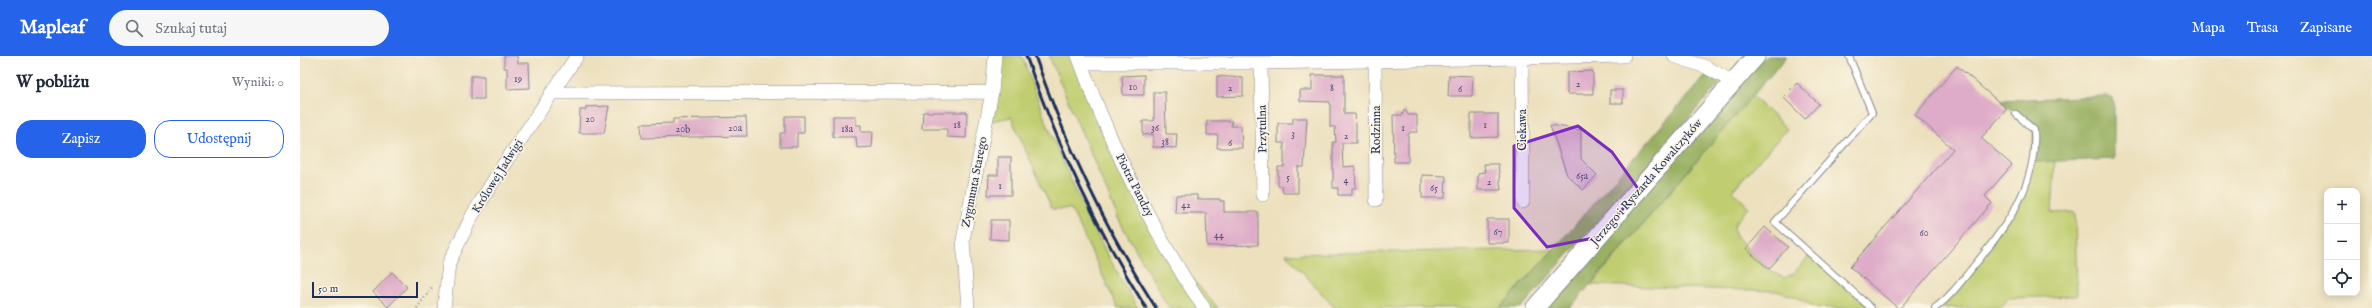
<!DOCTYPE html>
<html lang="pl">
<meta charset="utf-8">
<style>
:root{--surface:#fff;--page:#f6f6f7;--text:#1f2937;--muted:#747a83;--line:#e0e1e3;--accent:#2563eb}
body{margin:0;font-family:"IM FELL English",serif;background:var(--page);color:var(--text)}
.controls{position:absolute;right:12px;bottom:12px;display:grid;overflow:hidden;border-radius:8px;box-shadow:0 2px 10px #0003}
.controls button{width:36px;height:36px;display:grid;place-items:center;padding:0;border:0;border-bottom:1px solid var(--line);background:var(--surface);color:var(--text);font:20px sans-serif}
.scale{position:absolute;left:12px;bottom:10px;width:106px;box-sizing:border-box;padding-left:4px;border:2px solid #1b2f5e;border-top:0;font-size:11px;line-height:14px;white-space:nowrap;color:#1b2f5e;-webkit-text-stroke:3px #fcf5e5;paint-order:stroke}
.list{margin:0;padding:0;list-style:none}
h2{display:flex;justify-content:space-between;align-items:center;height:52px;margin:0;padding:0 16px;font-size:17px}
h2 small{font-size:13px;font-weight:400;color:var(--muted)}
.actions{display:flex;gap:8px;padding:12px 16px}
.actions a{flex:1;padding:9px 0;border:1px solid var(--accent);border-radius:16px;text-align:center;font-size:14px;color:var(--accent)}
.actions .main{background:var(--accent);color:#fff}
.icon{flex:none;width:22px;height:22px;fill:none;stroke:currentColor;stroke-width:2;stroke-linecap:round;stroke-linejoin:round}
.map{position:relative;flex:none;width:2072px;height:252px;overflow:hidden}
header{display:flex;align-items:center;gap:24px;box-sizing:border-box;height:56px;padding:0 20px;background:var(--accent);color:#fff}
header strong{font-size:19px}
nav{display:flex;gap:22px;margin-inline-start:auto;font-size:14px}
.search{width:280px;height:36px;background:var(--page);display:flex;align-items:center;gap:10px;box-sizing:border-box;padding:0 14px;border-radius:22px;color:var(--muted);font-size:15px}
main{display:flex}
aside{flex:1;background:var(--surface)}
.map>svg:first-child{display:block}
.green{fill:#c0cd6f;stroke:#6e7e66}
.forest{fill:#98b062;stroke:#5a7060}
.building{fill:#deacc8}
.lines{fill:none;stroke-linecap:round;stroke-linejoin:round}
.lane-casing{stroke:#84888e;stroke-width:8}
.street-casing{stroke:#84888e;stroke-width:14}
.secondary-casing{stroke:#84888e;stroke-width:20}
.path{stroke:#84888e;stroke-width:2.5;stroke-dasharray:1 3;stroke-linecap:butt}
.lane{stroke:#fff;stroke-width:6}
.street{stroke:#fff;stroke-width:13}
.secondary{stroke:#fff;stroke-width:18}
.rail{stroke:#1b2f5e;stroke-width:3}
.marked{fill:#7b2cbf;fill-opacity:0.2;stroke:#7b2cbf;stroke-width:3;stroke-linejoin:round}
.labels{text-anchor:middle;stroke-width:3;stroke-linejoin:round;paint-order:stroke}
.number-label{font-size:10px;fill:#4c4e78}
.street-label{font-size:12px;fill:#1b2f5e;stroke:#fcf5e5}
</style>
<header>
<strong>Mapleaf</strong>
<div class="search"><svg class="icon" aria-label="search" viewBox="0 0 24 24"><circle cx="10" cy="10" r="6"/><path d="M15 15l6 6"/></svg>Szukaj tutaj</div>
<nav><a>Mapa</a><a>Trasa</a><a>Zapisane</a></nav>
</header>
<main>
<aside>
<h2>W pobliżu<small>Wyniki: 0</small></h2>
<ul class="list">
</ul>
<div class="actions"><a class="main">Zapisz</a><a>Udostępnij</a></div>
</aside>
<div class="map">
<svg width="2072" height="252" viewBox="0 0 2072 252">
<rect width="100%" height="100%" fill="#fcf5e5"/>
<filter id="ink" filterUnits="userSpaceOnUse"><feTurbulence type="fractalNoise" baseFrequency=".025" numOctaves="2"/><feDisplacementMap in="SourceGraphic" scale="8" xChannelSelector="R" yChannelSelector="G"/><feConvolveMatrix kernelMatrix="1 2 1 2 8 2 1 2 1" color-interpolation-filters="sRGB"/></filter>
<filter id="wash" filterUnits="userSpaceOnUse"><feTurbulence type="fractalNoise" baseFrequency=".012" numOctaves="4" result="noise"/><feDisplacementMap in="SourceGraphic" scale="16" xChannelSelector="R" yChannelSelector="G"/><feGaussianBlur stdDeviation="0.9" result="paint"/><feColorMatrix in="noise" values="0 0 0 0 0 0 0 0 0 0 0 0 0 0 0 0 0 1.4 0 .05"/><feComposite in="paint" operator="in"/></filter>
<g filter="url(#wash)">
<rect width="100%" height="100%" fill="#ece0bd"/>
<path class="green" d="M695 0H722C753 89 789 171 838 252H818L771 153H752L711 61 687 66Z
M749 0H778L873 201 918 252H869L819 164Z
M1452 40 1487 73 1432 135 1449 151C1432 170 1427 173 1447 191L1446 193 1469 213 1484 222 1493 218 1511 198 1571 252H1517L1496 241 1476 235 1291 229Z
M1755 105 1752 157 1775 156 1777 240 1708 242 1701 252H1635L1658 229 1717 151 1732 106Z
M1254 193 1200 252H1035L986 198Z"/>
<path class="forest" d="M1467 0H1487L1270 252H1235L1433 26Z
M1411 13 1425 21 1221 252H1200L1254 193Z
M1807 40 1813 42 1814 48V103L1732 106 1734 74 1701 44Z"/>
<g id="blocks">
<path class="building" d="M204 0H217L218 7H229L230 32 207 33V12H204Z
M1657 10 1707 53 1681 82 1712 109 1685 140 1692 147 1600 252H1598L1550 211 1653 93 1615 59Z
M1293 15V38H1267V16Z
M844 19V39H823L822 20Z
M1012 19H1044V58H1055L1056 70V87H1042L1043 111 1055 110 1056 132H1052V139H1038V132H1033V86H1036L1035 71H1030V46L1000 45V34H1012Z
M1149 19 1173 20 1172 40H1148Z
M171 20H184V43H171Z
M917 20 943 22V40L917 41Z
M1497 27 1519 48 1505 63 1483 41Z
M1310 34H1323V47H1310Z
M854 36H865L866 78H877L876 92 853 91V78L843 79V65H854Z
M309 50 304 77H279L280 54H286V51Z
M1105 53 1108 59H1117V76H1110L1108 79V106H1094L1093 59H1102Z
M623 56H667L666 82 647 81V73H622Z
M1171 58H1198V81L1171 82Z
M485 60H504V77H497V91H480V77H485Z
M533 60H556V69H561V76H573L572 91 557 92 556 81H533Z
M446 61 447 80 342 82 341 68 373 67V63Z
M993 62H1007L1004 111H998V137H983L982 130H978V111H984V87H978V67H993Z
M907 65H932L931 70H941L942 92H917L918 79H907Z
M1250 69 1281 74V103L1297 119 1283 134 1267 119Z
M698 101H711V139H688L689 119H698Z
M1184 108H1198L1201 134H1178V117L1185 116Z
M1122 119 1146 120 1145 142H1122Z
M876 139H897V143H920V145H924V156H958V189L907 190 906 157H875Z
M1187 163H1209V187H1187Z
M691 164H709V184L690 183Z
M1465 171 1488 191 1469 213 1446 193Z
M92 216 107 231 88 251 73 236Z"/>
</g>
</g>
<g filter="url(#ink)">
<use href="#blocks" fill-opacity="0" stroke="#84888e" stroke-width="1"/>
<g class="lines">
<defs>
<path id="lane" d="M1549 0 1572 57 1475 166 1571 252
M1635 252C1650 241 1662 225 1673 211 1706 171 1738 129 1734 74L1716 58"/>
<path id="street" d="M778 0C810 87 852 175 904 252
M1374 0 1406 11 1433 26
M1222 3 1223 146
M1075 5 1076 144
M781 7H961L1324 0
M961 7 963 139
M251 37 692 36
M144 252 149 207 172 160 200 114 277 0
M668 252 663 184 692 36 695 0"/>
<path id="secondary" d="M1235 252 1456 0"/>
</defs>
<use href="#lane" class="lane-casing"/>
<use href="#street" class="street-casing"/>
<use href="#secondary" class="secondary-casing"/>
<path class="path" d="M117 252 133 230"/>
<use href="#lane" class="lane"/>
<use href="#street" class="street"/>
<use href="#secondary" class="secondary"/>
<path class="rail" d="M726 0C757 88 797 173 846 252
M735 0C766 88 806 174 856 252"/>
</g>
</g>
<path class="marked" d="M1278 70 1312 96 1339 134 1299 181 1247 191 1214 152V90Z"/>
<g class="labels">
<g class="number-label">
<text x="218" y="26">19</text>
<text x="1278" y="31">2</text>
<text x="833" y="34">10</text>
<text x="930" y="35">2</text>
<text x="1032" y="35">8</text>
<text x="1160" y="36">6</text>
<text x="290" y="66">20</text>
<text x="657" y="72">18</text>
<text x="1185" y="72">1</text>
<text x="435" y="75">20a</text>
<text x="855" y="75">36</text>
<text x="1103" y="75">1</text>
<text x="383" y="76">20b</text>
<text x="547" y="76">18a</text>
<text x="993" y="81">3</text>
<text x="1046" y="83">2</text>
<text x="865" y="89">38</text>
<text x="930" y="90">6</text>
<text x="1282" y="123">65a</text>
<text x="988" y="124">5</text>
<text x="1046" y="127">4</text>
<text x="1189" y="129">2</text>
<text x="700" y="133">1</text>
<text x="1134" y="135">65</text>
<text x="886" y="152">42</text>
<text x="1198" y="179">67</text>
<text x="1624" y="180">60</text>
<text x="919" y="182">44</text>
</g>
<g class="street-label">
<text transform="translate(962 73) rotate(-91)" y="4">Przytulna</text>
<text transform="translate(1076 74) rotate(-90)" y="4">Rodzinna</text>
<text transform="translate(1222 74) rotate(-90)" y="4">Ciekawa</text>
<text transform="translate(197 120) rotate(-58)" y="4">Królowej Jadwigi</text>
<text transform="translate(674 126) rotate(-79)" y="4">Zygmunta Starego</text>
<text transform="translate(1346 126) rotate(-49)" y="4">Jerzego i Ryszarda Kowalczyków</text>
<text transform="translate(835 129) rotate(63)" y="4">Piotra Pandzy</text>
</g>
</g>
</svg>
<div class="controls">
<button>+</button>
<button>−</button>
<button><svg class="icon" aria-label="locate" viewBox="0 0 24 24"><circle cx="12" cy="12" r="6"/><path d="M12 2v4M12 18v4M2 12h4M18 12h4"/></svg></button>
</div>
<div class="scale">50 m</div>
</div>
</main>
